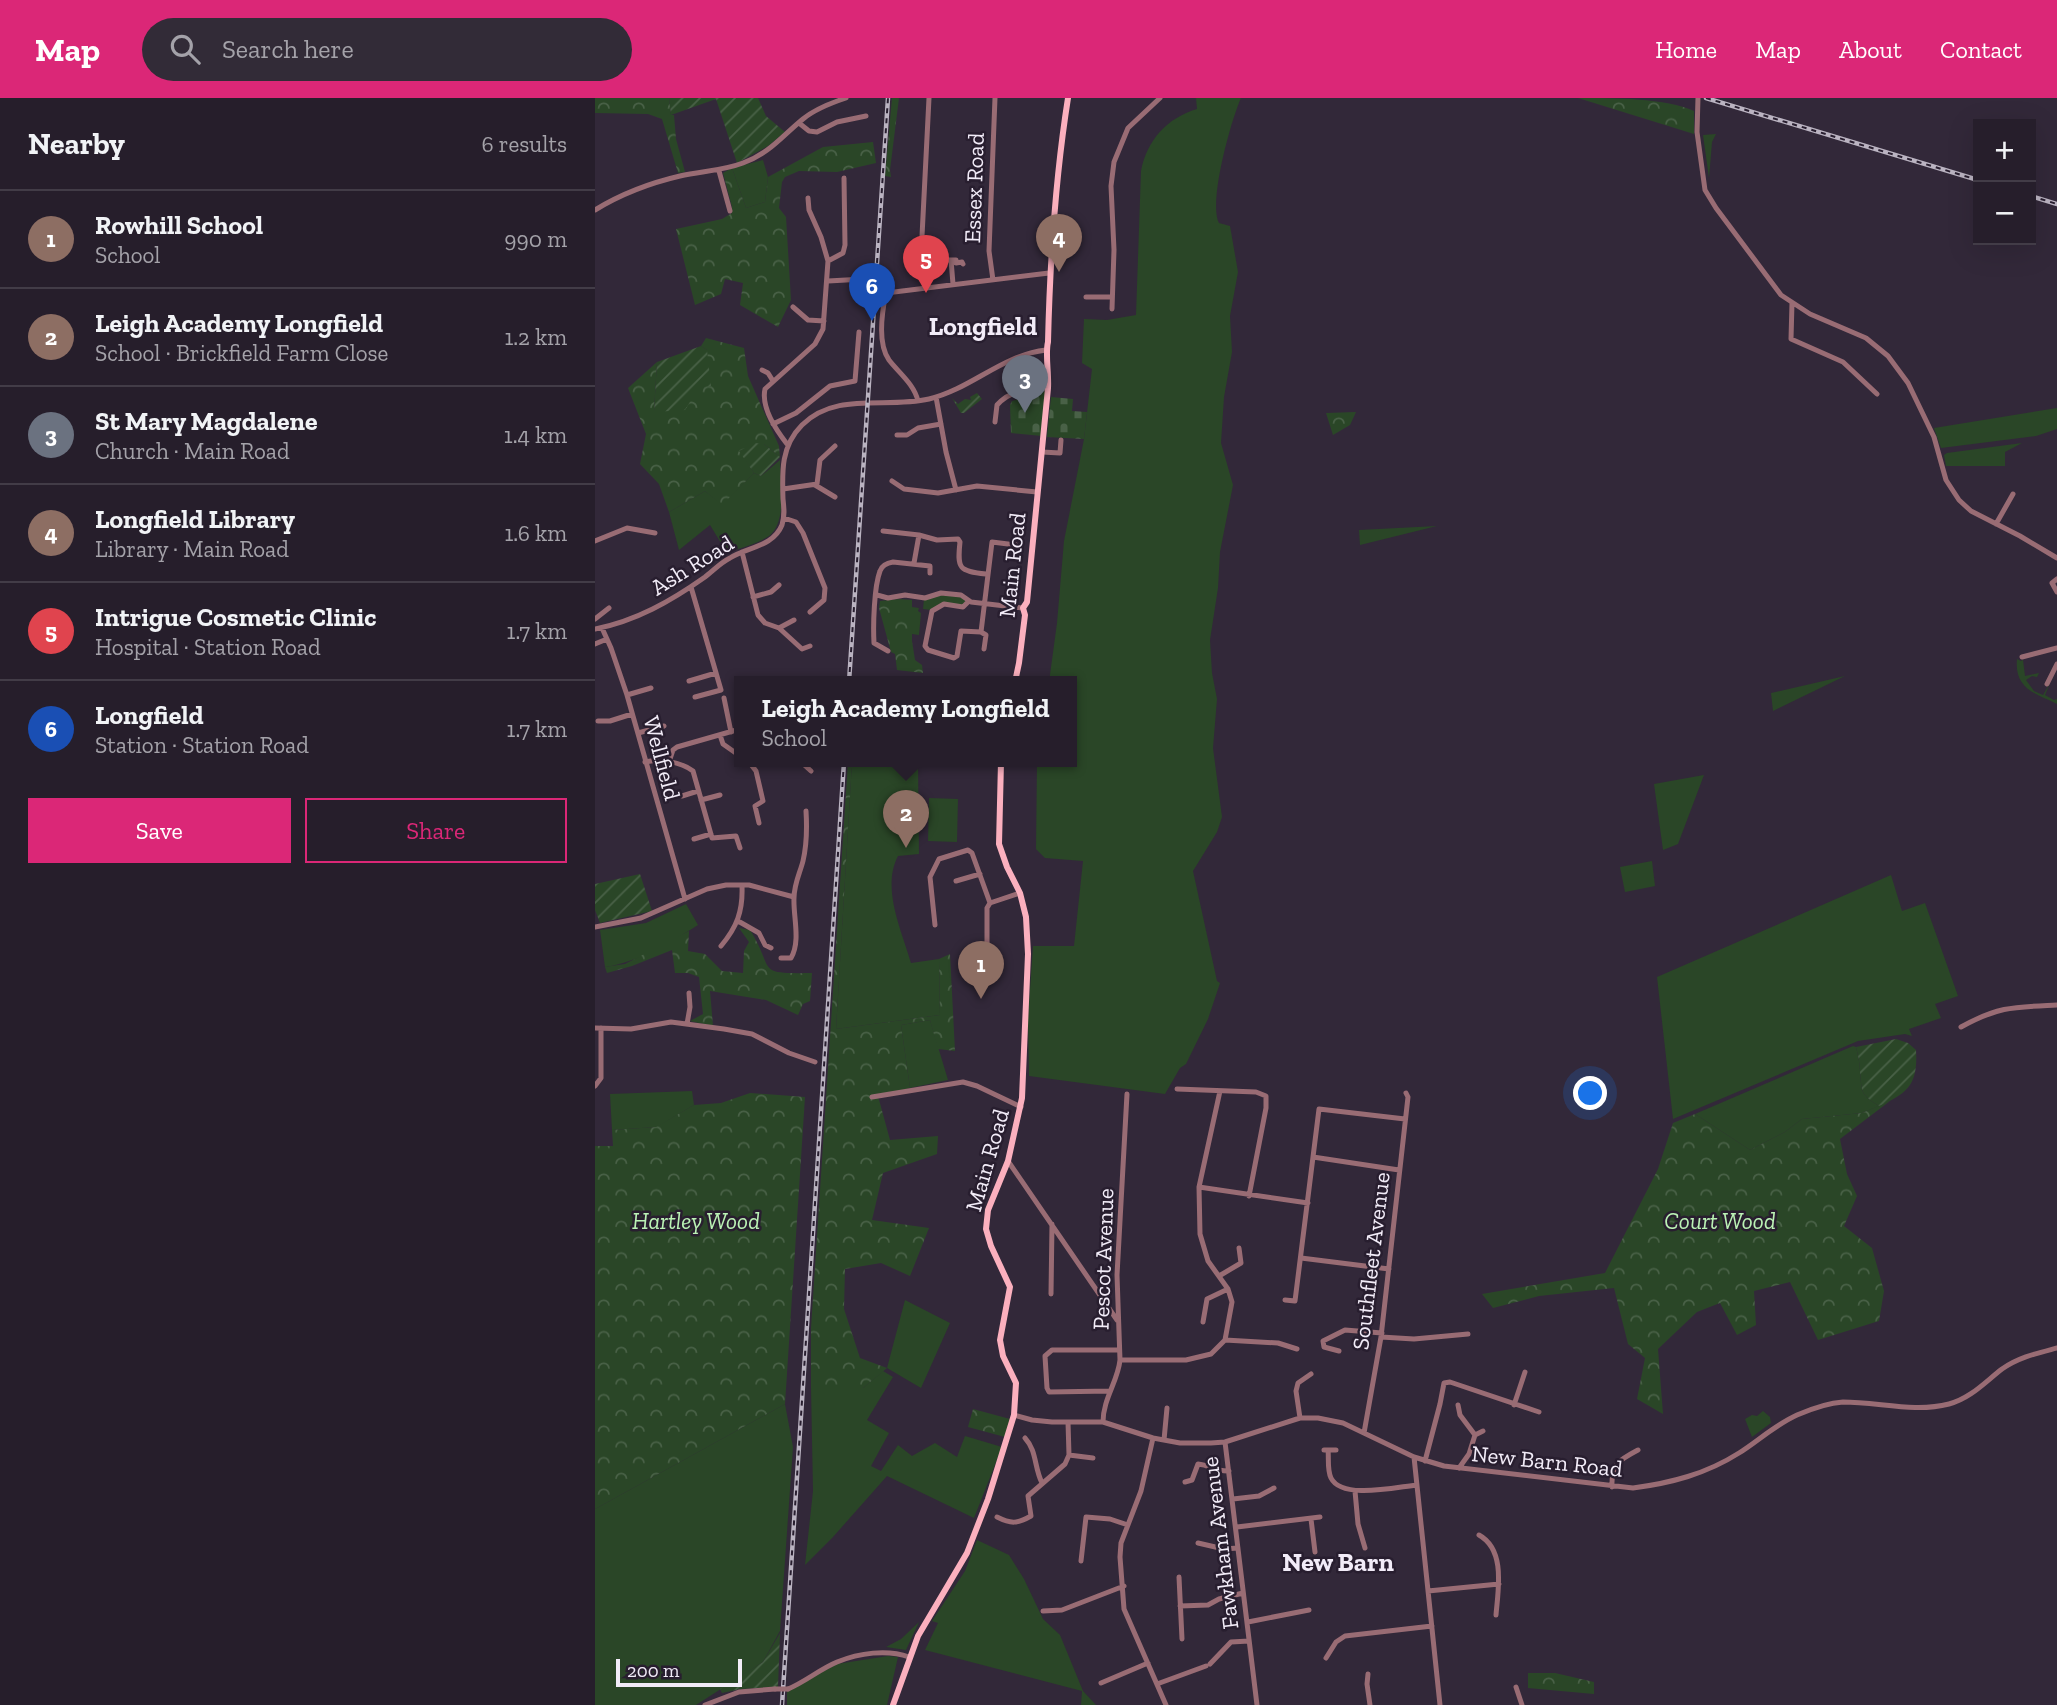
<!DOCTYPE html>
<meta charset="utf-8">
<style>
:root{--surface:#261e2b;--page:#322b37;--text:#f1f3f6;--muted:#a4a2a9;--line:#423c47;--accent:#db2777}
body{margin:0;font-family:"Zilla Slab",serif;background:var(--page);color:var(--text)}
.controls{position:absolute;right:21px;top:21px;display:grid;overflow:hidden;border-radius:0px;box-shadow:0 7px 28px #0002}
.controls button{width:63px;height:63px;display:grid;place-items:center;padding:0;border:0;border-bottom:2px solid var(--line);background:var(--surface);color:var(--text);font:35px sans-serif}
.scale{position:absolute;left:21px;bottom:18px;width:126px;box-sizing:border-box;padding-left:7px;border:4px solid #f2ecf8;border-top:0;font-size:19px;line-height:24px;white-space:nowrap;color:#f2ecf8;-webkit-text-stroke:5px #281e2f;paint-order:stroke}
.you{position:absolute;left:996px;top:996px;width:24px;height:24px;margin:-18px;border:5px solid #fff;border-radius:50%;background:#1a73e8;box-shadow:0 0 0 10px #1a73e833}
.badge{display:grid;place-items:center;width:46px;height:46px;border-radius:50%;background:var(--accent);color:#fff;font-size:23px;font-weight:700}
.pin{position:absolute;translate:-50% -58px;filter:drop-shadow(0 2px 4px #0008)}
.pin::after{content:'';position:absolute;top:37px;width:24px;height:21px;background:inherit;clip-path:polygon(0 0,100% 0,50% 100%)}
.popup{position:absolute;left:139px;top:578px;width:343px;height:91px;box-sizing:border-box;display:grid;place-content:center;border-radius:0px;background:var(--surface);filter:drop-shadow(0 2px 5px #0005);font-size:23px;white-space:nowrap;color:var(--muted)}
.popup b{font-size:26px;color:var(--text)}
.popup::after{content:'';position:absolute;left:50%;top:100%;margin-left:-14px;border:14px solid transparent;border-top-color:var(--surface)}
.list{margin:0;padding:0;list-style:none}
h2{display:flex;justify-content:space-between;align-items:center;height:91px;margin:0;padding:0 28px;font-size:30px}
h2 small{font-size:23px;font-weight:400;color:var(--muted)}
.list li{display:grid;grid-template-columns:46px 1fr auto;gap:21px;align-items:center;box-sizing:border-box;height:98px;padding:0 28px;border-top:2px solid var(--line)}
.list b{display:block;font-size:26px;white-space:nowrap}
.list p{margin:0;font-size:23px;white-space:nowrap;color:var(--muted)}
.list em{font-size:23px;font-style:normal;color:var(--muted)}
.actions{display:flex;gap:14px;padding:21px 28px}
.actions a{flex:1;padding:16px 0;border:2px solid var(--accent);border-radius:0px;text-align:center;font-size:24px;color:var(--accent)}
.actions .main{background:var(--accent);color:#fff}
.icon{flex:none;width:38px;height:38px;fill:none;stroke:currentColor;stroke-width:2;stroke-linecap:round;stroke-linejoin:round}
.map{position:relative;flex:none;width:1462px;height:1607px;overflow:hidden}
header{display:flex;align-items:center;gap:42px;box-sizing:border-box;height:98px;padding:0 35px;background:var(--accent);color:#fff}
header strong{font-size:33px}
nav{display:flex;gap:38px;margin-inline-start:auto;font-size:24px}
.search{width:490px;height:63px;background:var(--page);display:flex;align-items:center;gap:18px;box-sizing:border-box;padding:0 24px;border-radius:38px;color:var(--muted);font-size:26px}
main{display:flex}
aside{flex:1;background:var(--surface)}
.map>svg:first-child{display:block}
.green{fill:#2a4627}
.forest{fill:url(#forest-crowns)}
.cemetery{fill:url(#cemetery-stones)}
.garden{fill:url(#garden-furrows)}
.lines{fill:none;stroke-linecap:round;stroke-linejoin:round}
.minor{stroke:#996c74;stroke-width:5}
.major{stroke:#fbb0be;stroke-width:6}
.rail-casing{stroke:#bab3c1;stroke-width:4.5}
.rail{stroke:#281e2f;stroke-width:2;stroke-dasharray:5;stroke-linecap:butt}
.minor-bridge{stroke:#996c74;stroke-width:5}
.labels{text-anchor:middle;stroke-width:5;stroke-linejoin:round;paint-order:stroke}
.street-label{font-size:23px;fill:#f2ecf8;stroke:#281e2f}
.park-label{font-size:23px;font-style:italic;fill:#bbf3b5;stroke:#281e2f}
.quarter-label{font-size:26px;font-weight:bold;fill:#f2ecf8;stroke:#281e2f}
</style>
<header>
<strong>Map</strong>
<div class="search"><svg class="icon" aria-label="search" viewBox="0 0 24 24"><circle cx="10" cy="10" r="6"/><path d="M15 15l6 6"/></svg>Search here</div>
<nav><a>Home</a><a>Map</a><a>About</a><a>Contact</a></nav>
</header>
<main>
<aside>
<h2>Nearby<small>6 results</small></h2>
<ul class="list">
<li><span class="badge" style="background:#8d6e63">1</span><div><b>Rowhill School</b><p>School</p></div><em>990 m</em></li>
<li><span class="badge" style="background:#8d6e63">2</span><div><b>Leigh Academy Longfield</b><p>School · Brickfield Farm Close</p></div><em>1.2 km</em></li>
<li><span class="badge" style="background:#6b7280">3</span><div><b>St Mary Magdalene</b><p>Church · Main Road</p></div><em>1.4 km</em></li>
<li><span class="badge" style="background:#8d6e63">4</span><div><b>Longfield Library</b><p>Library · Main Road</p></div><em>1.6 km</em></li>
<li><span class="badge" style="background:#e0444e">5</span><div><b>Intrigue Cosmetic Clinic</b><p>Hospital · Station Road</p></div><em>1.7 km</em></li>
<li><span class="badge" style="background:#1a4fb4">6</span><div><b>Longfield</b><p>Station · Station Road</p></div><em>1.7 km</em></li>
</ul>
<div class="actions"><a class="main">Save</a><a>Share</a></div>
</aside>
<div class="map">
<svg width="1462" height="1607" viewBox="0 0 1462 1607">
<defs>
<pattern id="forest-crowns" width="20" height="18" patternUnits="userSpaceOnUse" patternTransform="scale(1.75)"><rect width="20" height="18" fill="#2a4627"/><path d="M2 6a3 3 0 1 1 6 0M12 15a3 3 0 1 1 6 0" fill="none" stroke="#496147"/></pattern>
<pattern id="cemetery-stones" width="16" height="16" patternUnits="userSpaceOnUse" patternTransform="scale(1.75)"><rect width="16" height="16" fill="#2a4627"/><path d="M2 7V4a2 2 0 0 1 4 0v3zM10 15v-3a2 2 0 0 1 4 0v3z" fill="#496147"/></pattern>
<pattern id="garden-furrows" width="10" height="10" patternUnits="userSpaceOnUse" patternTransform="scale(1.75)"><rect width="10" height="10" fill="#2a4627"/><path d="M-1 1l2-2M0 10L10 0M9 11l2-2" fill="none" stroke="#496147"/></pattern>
</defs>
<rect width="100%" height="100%" fill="#322839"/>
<path class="green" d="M601 0H646C636 22 613 105 624 125L635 128 643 174 635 218 637 254 629 299 626 345 638 387 625 454 623 490 615 542 617 575 622 601 618 650 627 719 622 734 598 773 622 883 625 885 613 921 591 966 585 970 570 996 434 978 433 921 438 848H479L488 763 450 760 441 751 442 664H477V584H454L462 525 469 443 489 341 497 271 487 265 489 221 512 222 541 217 546 73C552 42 572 20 602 11Z
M1121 36 1117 44 1114 80 1108 37Z
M168 62 173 79 170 104 151 110 137 70Z
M1462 310V331L1441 338 1346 350 1339 330Z
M1427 345 1410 354V368H1351L1349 357 1352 355Z
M185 362C185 383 193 423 174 438 162 446 145 450 132 455L115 427 84 452 74 414 110 393 127 406 159 375 166 378Z
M842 428 765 447 764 432Z
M345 497 366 498 371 504 370 507 345 506 336 512 328 511 329 501Z
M317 509 324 510 323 513 326 515 324 537 317 536Z
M1433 559 1428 562 1430 578 1444 575 1442 579 1437 578 1431 582 1439 593 1448 597 1455 585 1450 597 1459 602 1462 601V606C1441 596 1419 591 1422 561L1426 563Z
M1250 578 1178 613 1176 595Z
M257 664H323L324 756 303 758C286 790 307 833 316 865L344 861 345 917 241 931Z
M1109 677 1083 746 1068 752 1059 686Z
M334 700 363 701 362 744 333 743Z
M1057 763 1060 788 1030 794 1025 769Z
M1296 777 1307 813 1330 805 1363 898 1340 906 1346 920 1314 931 1317 938 1310 936 1263 943 1078 1021 1062 879Z
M91 806 103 827C74 845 44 864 10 869L5 832 51 825Z
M335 922 353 982 315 990 306 927Z
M1258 948 1261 949C1263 957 1265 966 1265 974 1267 994 1265 996 1284 1008L1267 1015 1207 1021 1190 1034 1155 1052 1100 1016Z
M97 993 99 1007 62 1029 17 1032 15 996Z
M310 1202 355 1225 326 1290 292 1270Z
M288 1273 298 1279 272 1322 294 1335 276 1368 286 1373 303 1347 317 1358 340 1345 362 1359 370 1338 407 1349 379 1420 292 1378 238 1439 210 1467 218 1393 216 1290H268Z
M190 1306 198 1349 185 1533 168 1564 101 1607H0V1411Z
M1168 1313 1175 1319 1176 1325 1157 1339 1150 1321 1157 1317 1162 1318Z
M382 1442 414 1457 429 1481 448 1521 465 1537 488 1593 501 1607H486L487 1593 330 1552 343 1525 337 1523 370 1473Z
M324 1524 311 1552 291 1549 306 1541Z
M293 1558 303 1559 292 1607H192V1593L242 1566Z"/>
<path class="forest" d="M0 0H74L76 17H79L81 41 90 74 83 75 67 21 53 16 0 15Z
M297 0H304L295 72 296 79 290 78Z
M983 0C1017 0 1072 0 1099 13V36Z
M278 44 281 65 242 74 204 73 190 79 187 84 184 110 191 119 196 202 183 229 145 207 148 185 130 181 126 196 100 207 81 131 127 121 137 115V109L128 75 137 70 151 110 170 104 173 79 228 49Z
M111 240 149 250 153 278 184 348 185 359 169 346 145 353 159 375 127 407 110 393 74 414 64 386 45 366 51 336 33 290 62 264 59 313 112 252 106 248Z
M761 314 755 327 738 337 731 315Z
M304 501 317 502V543L320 562 327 567 328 575 302 572 300 556 296 554 284 510 285 503Z
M253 664H257L241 931 345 917 344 861 355 856 360 953 343 951 335 922 306 927 315 990 283 998 295 1042 343 1038 342 1056 288 1075 277 1122 334 1130 315 1178 286 1165 250 1171 249 1211 265 1260 292 1270 268 1290H216V1230Z
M144 830 155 832C181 873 158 876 217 875L215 903 208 906 203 917 171 902 115 893 118 928 95 923 108 916 104 879 93 875H80L77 852 37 868 12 875 10 869 30 866 94 833 93 853 110 856 127 873 148 875 149 853 154 844Z
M155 995 210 999 190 1306 0 1411V1048H18L17 1032 61 1029 99 1007 126 1005Z
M1295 1003 1245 1041 1252 1076 1262 1098 1249 1128 1277 1150 1289 1193 1284 1223 1223 1242 1195 1184 1159 1193 1161 1227 1142 1237 1125 1205 1102 1214 1063 1251 1068 1316 1042 1301 1050 1260 1033 1246 1019 1190 944 1198 898 1210 887 1196 1010 1175 1063 1071 1078 1025 1100 1016 1155 1052 1190 1034 1207 1021 1267 1015Z
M378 1311 415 1321 410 1339 373 1329Z
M933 1575H960L999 1584V1596L933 1590Z"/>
<path class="cemetery" d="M451 293 447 338 416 335 415 307 417 303Z
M456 299 478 301 477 313 492 314 489 341 452 339Z"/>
<path class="garden" d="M74 0H163L171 18 190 34 173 48 142 65 121 1 76 17Z
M106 248 112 252 116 288 104 289 90 312 59 314 62 264Z
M382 295 387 301 369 315H366L357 300 363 306 370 301 376 302 375 299Z
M160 345 169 346 185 359 166 378 159 375 144 353Z
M45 776 57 813 5 825 0 812V786Z
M1301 941 1313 945 1321 952C1323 985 1314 995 1284 1008 1265 996 1267 994 1265 974 1265 966 1263 957 1261 949Z
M185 1535 183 1589 146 1591 127 1595 125 1591 168 1564Z"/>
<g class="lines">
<path class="minor" d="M1103 0 1102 34 1110 92 1121 110 1186 197 1215 216 1271 240 1293 258 1313 285 1339 339 1351 382 1364 402 1376 413 1425 438 1462 460
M204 25 214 33 222 34 242 24 271 18
M124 73 135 113
M0 112C26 96 55 85 85 78 106 73 127 73 148 65 175 55 186 39 208 21 220 11 236 5 251 0
M350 162H361V165L367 164 368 166
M356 162 358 186
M233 163 248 155 250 147 249 80
M398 182 394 153 400 0
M233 183 269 181
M331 190 326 158 334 0
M491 199H517
M1197 205 1196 241 1248 264 1282 296
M198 209 213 222 229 223
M517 211 519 152 516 88 519 64 533 30 565 0
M167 272 173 275 178 283
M341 299 351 354 361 392
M323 303C319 286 304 275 294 262 282 245 287 214 291 195L454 175
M400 324 402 307C415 292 434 290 453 290
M178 326 201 315 235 288 260 283 264 234
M302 337H312L323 330 346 326
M192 346C181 332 166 309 170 291L220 246 228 231 233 163 226 139 214 112 213 100
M447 354 465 355 466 342
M297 383 309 391 343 395 382 388 442 394
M220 387 240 399
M188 391 222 386 225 362 240 348
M189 420 201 424 208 435 230 490 229 502 215 514
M1401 426 1418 396
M288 433 324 437 342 442 363 441 365 444C362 471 364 473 391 476
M0 443 32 430 60 435
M147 454 163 517 170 525 184 530 199 522
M319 465 324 437
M1462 481 1457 485 1462 494
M96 489 126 592 100 599
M282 497 293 500 310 497 330 500 346 495 366 497 376 504 428 510
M158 499 176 494 184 487
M374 503 368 509 349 506 337 513 330 548 333 552 359 560 362 558 366 533 386 534 397 444 421 447
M0 521 14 510
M7 530 16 550 32 597 90 801
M184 530 207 551 215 548
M0 531C41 523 76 503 110 479 118 473 125 465 135 460 152 449 178 449 187 427 190 418 189 410 188 401 187 373 186 348 207 327 241 293 291 311 334 301 376 291 407 257 451 252
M386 534 391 537 389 551
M0 546 12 541
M293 553 279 545C278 527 279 489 285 473 287 467 292 465 298 464L335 468V475
M1427 559 1462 550
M94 583 121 575
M1452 586 1462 566
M32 597 56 590
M129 600 136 634
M3 623H15L37 616
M43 635 69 628
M125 637 128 646 145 658
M50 664C64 660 86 664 98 673L117 740 141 738 145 750
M74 664 78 652 82 649 145 631
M154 664 161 673 168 703 160 708 164 725
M206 664 216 673
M87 698 103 693
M106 702 125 697
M99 741 116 736
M361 783 385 776
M143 823 164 835 170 847 176 850
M340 827 335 779 344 761 373 752 377 755 395 805
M0 829 46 820 112 791 131 787H154L199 799
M126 848C142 829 148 813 147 788
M392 853V810L395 805 425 795
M186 860H196C206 843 198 818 199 800 199 786 205 775 208 763 212 746 212 729 211 713
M92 926 95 909 94 895
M1366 929C1404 908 1420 909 1462 907
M0 930 36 931 76 924 129 931 157 936 194 955 220 964
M0 988 6 980V930
M582 991 661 994 671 998V1010L654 1098
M625 993 604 1089 605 1136 613 1163 633 1191 637 1204 630 1242
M277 999 368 984 382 988 426 1009
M718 1059 804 1072
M413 1063 522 1222
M604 1089 713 1105
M706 1160 794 1171
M624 1178 646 1165 644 1150
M456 1196 457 1126
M690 1202 700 1203 724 1011 810 1021
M608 1224 612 1201 633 1191
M786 1239 819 1241 873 1236
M630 1242 683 1245 702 1251
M744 1253 729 1249 728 1243 750 1232 787 1235
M525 1262H591L616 1256 630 1242
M515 1293 454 1294 452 1290 450 1258 457 1252H524
M863 1307 865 1317 880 1337
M919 1307 930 1274
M419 1317 437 1322 457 1324H508L558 1340 585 1345H616L630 1344 705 1320H723L748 1325 819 1359 849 1368 1038 1390C1076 1385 1111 1376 1144 1355 1163 1343 1180 1327 1202 1317 1216 1311 1232 1305 1248 1304 1284 1304 1319 1315 1354 1306 1376 1300 1390 1284 1407 1271 1424 1259 1443 1255 1462 1250
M705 1320 701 1293 703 1285 716 1276
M508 1324C508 1301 523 1283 525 1262L522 1177 532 996
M769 1335 786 1239 813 999 811 995
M430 1340C442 1353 439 1369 447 1385
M558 1340 546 1393 526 1445 525 1459 529 1511 571 1607
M569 1342 572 1310
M630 1344 662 1607
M729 1352H741
M733 1352C734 1360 732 1372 736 1380 747 1402 801 1389 822 1387
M474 1357 498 1360
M819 1359 845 1607
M830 1363 845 1306 849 1285 855 1284 944 1314
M864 1370 874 1356 880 1337 888 1333
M590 1384 597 1382 603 1366C615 1367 622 1374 634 1373
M1017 1389C1016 1366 1024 1362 1043 1352
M760 1393 763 1426 770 1450
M638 1401 664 1398 679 1390
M402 1419C416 1426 422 1426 436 1418L433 1398 470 1366 474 1357 473 1324
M716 1421 720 1454
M642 1429 725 1419
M884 1437C911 1452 903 1492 901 1517
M603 1445 629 1451 643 1450
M486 1463 491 1419 515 1421 533 1427
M584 1479 587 1541
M833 1493 904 1486
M585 1508 613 1507 624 1501 648 1495
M448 1513 467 1512 529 1488
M653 1524 714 1512
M731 1560 741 1544 750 1538 837 1528
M615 1566 636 1544 654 1543
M773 1576 772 1586 775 1607
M506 1585 553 1565
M562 1586 611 1568
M921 1589 927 1607
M193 1591C210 1584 225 1571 242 1564 264 1555 292 1551 314 1559
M110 1607 144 1594 180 1591"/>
<path class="major" d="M420 584 424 565 430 517 428 510 432 504 453 290C454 276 450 256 453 244 455 162 460 82 473 0
M298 1607 323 1538 372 1455 393 1401 419 1317 421 1285 408 1258 405 1242 415 1189 396 1148 391 1131 393 1112 413 1063 427 1000 433 856 431 819 425 795 412 769 404 746 406 664"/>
<defs>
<path id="rail" d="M1111 0 1383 82
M1436 98 1462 106
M254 584 293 0
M187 1607 249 664"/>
</defs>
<use href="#rail" class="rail-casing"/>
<use href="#rail" class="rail"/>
<path class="minor-bridge" d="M180 1591H193"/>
</g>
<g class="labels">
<g class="street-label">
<text transform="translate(379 90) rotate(-88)" y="8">Essex Road</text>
<text transform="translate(97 467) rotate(-32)" y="8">Ash Road</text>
<text transform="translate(417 467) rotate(-84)" y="8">Main Road</text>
<text transform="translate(67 660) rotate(75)" y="8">Wellfield</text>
<text transform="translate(392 1062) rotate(-74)" y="8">Main Road</text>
<text transform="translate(508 1161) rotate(-88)" y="8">Pescot Avenue</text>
<text transform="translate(776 1163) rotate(-83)" y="8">Southfleet Avenue</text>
<text transform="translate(952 1363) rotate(6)" y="8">New Barn Road</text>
<text transform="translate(625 1445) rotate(-97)" y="8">Fawkham Avenue</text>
</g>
<g class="park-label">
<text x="101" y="1131">Hartley Wood</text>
<text x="1125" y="1131">Court Wood</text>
</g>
<g class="quarter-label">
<text x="388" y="237">Longfield</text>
<text x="743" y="1473">New Barn</text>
</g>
</g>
</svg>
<div class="controls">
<button>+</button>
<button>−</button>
</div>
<div class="scale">200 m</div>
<div class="you"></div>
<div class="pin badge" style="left:386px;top:901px;background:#8d6e63">1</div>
<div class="pin badge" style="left:311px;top:750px;background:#8d6e63">2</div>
<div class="popup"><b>Leigh Academy Longfield</b>School</div>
<div class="pin badge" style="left:430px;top:315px;background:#6b7280">3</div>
<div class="pin badge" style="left:464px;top:174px;background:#8d6e63">4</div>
<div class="pin badge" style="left:331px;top:195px;background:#e0444e">5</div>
<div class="pin badge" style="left:277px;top:223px;background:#1a4fb4">6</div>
</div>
</main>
